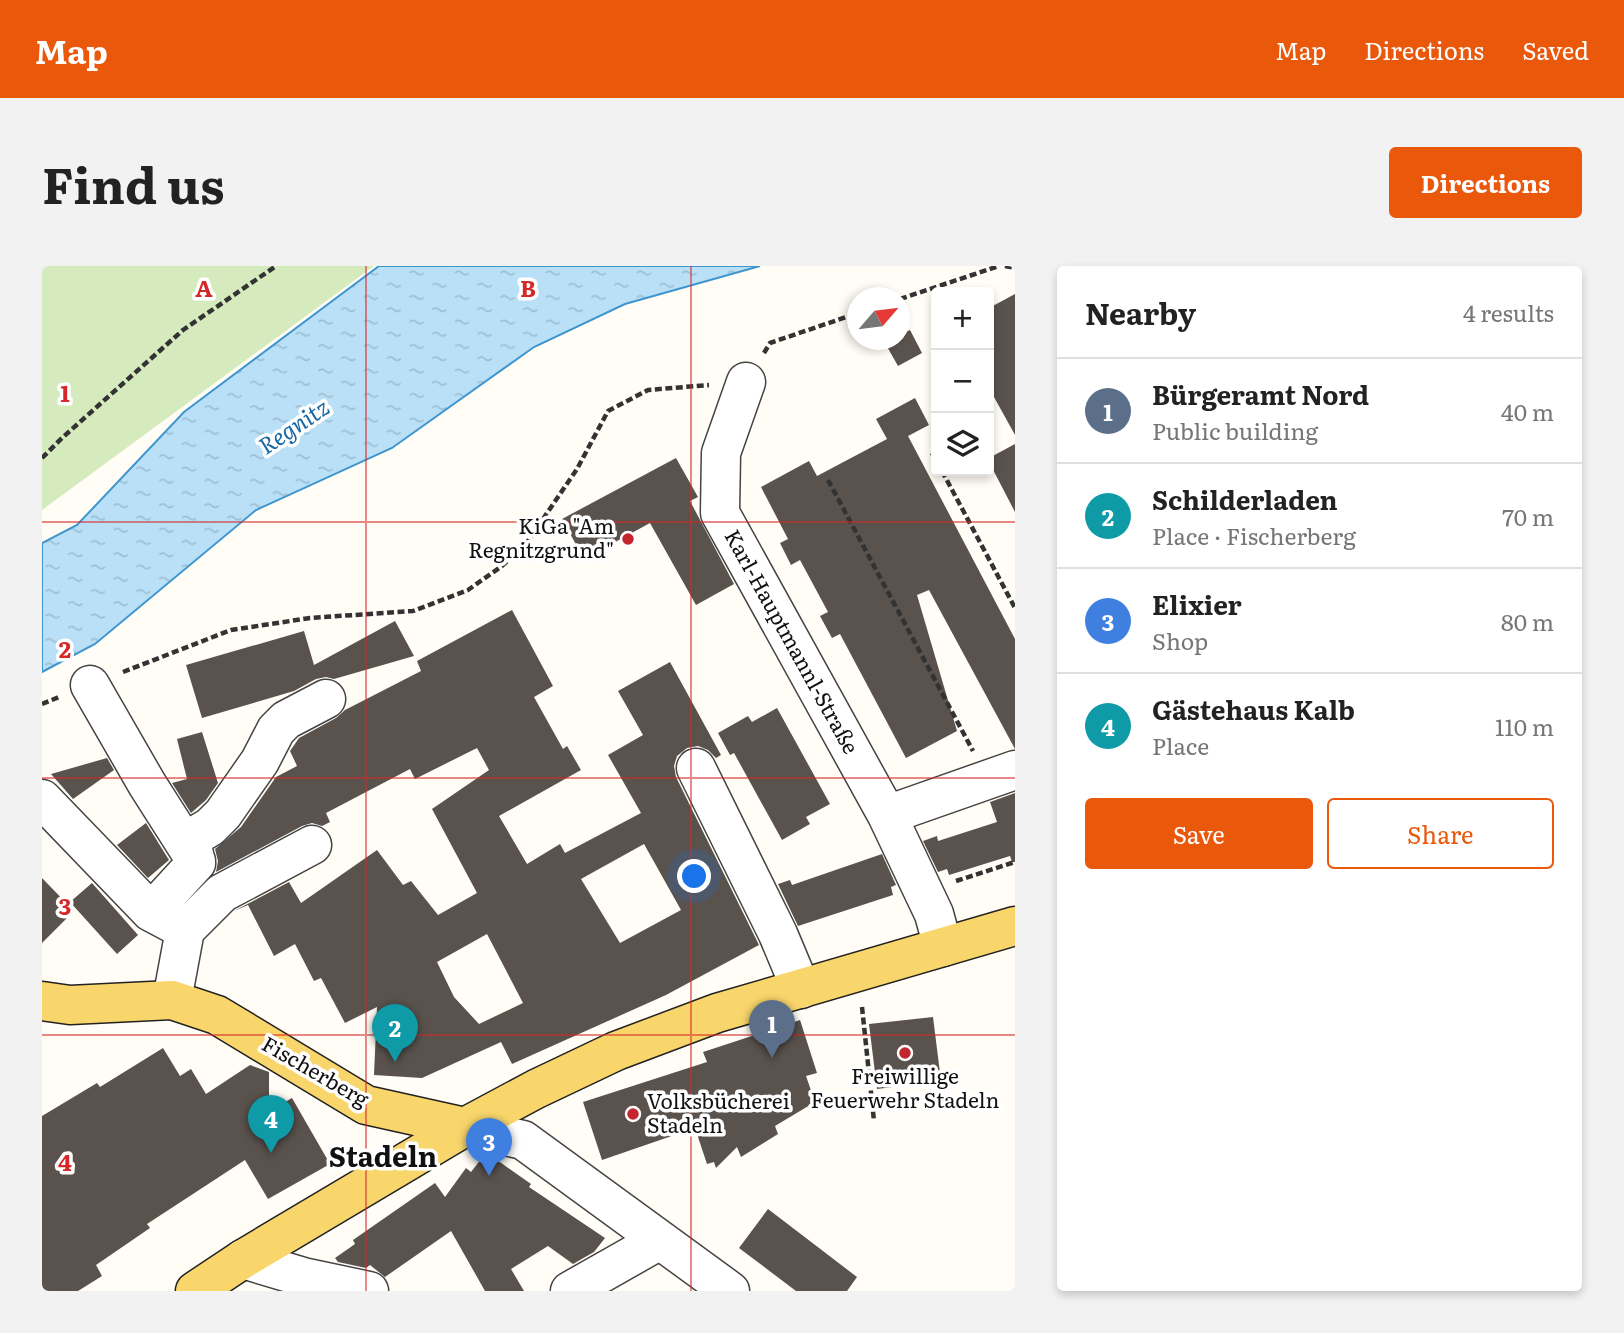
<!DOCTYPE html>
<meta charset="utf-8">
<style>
:root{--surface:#fff;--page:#f2f2f2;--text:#222;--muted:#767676;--line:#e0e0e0;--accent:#ea580c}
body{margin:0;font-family:Literata,serif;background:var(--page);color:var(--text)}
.controls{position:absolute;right:21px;top:21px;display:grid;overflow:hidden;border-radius:7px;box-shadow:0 4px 10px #0003}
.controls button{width:63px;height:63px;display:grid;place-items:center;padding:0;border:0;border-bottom:2px solid var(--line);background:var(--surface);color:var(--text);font:35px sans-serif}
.compass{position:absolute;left:805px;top:21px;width:63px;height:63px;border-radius:50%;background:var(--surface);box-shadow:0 4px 10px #0003;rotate:62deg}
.you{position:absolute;left:653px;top:611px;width:24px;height:24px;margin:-18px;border:5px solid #fff;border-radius:50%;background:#1a73e8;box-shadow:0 0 0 10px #1a73e833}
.badge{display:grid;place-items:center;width:46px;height:46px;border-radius:50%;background:var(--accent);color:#fff;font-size:23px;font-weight:700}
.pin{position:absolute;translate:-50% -58px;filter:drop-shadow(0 2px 4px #0008)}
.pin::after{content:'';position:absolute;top:37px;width:24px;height:21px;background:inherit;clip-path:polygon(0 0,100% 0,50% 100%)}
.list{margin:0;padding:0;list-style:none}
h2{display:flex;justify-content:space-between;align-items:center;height:91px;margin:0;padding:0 28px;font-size:30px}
h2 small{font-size:23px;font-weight:400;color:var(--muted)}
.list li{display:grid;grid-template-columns:46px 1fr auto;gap:21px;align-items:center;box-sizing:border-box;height:105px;padding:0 28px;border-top:2px solid var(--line)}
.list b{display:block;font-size:26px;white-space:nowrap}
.list p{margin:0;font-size:23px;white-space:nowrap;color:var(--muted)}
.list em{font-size:23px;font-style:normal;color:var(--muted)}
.actions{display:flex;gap:14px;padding:21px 28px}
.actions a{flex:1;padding:16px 0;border:2px solid var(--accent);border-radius:7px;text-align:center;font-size:24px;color:var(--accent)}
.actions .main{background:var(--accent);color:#fff}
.icon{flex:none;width:38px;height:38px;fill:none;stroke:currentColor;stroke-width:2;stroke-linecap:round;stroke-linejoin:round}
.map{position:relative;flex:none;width:973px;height:1025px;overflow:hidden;border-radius:7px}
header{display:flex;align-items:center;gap:42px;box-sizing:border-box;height:98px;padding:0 35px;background:var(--accent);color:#fff}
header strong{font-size:33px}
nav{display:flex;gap:38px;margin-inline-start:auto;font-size:24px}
.intro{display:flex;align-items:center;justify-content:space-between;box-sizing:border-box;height:168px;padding:0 42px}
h1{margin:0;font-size:49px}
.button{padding:18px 32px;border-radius:7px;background:var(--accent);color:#fff;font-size:24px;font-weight:700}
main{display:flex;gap:42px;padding:0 42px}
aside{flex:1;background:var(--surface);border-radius:7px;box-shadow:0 4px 10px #0003}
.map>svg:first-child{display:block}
.grass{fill:#d5ebbd}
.water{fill:url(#water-ripples);stroke:#3f96cf;stroke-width:2}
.building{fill:#5a524d;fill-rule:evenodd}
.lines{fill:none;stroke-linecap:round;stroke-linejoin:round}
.minor-casing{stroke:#444;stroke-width:41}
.major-casing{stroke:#222;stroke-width:41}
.path{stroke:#333;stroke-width:4.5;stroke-dasharray:7 3.5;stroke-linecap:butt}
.minor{stroke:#fff;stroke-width:38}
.major{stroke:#f9d66b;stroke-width:38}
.grid{fill:none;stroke:#d62828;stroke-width:2;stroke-opacity:0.55}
.poi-dot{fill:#c4262e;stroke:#fff;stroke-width:2.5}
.labels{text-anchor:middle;stroke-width:7;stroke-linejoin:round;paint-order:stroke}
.poi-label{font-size:21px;fill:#111;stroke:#fff;text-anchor:end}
.street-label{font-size:21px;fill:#111;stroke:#fff}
.water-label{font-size:23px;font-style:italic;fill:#1768a6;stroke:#fff}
.district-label{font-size:28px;font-weight:bold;fill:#111;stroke:#fff}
.grid-label{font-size:23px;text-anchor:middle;font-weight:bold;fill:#d62828;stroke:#fff;stroke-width:7;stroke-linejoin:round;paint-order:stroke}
</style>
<header>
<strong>Map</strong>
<nav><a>Map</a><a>Directions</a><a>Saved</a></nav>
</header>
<div class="intro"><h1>Find us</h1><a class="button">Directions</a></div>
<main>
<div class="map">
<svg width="973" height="1025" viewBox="0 0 973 1025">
<defs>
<pattern id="water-ripples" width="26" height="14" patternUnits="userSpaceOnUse" patternTransform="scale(1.75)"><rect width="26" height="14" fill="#b9e0f7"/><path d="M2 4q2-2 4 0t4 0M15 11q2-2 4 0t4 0" fill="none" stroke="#9ebfd3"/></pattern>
</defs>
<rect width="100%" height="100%" fill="#fffdf5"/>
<path class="grass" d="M0 0H332L0 244Z"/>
<path class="water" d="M337 0H718L583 38 492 81 350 182 214 244 53 378 0 406V277L35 259 142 146Z"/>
<path class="building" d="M973 28V169L947 122V42Z
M868 64 880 87 856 100 843 77 850 74H858V69Z
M873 132 887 159 866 170 973 373V483L887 324 875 329 915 465 864 492 798 368 790 372 778 350 786 346 758 294 749 299 738 277 746 273 719 221 767 195 775 210 845 173 834 153Z
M973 178V246L947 196V192Z
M634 192 656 231 648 235 692 318 654 339 608 257 542 293 520 253Z
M470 344 511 420 492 431 521 483 525 480 539 504 457 550 485 598 518 578 523 587 599 547 566 489 601 469 576 425 628 396 679 489 674 492 666 484 656 480 645 482 635 490 632 500 634 511 717 679 624 729 470 798 459 776 380 812 332 809 335 741 303 757 279 712 272 715 253 678 232 690 206 639 192 645 247 616 259 637 335 584 361 619 369 615 396 649 435 627 390 543 447 504 435 482 373 513 368 503 284 547 288 556 280 560 270 557 260 560 174 606 176 595 173 583 199 561 234 511 255 500 248 485 257 472 294 452 303 444 379 405 375 395ZM602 578 639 644 578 677 539 613ZM445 668 481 737 437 758 412 731 395 696Z
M353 355 372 390 292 413 284 411 274 413 252 425 160 452 144 399 262 365 272 399Z
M735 442 788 538 764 551 768 558 740 574 692 487 688 489 676 467 706 450 710 456Z
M160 466 176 517 164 534 149 547 130 517 145 513 135 473Z
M65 492 72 504 31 533 9 508Z
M973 527V596H970L968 590 907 609 905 603 896 606 881 575 895 570 896 575 955 556 948 536Z
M104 557 127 594 106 612 75 579Z
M840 588 854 619 849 621 851 629 756 660 736 618 748 614 750 619Z
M0 612 32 645 0 677Z
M50 617 96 669 75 688 28 636Z
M891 751 899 815 835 823 827 758Z
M758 754 775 807 764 810 773 836 733 860 736 868 699 891 695 881 674 902 672 896 665 898 653 862 560 894 541 836 665 796 661 786Z
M121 782 138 810 149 803 164 828 208 799 227 806V845L250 832 288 898 226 933 203 894 105 958 108 962 54 999 60 1010 36 1025H0V850L55 817 58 821Z
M443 888 448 889 489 918 487 921 563 972 552 986 531 998 506 980 469 1003 482 1025H443L409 965 343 1011 328 999 324 1002 296 996 293 992 313 978 311 974 393 917 403 931 424 902 429 906Z
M726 943 815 1011 805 1025H754L697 982Z"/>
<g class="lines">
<defs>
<path id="minor" d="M704 116 679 187 678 247 845 549 892 648 901 681
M48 419 105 518 154 595
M654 502 736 668 759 723
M0 533 109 646 143 664 130 734
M845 549 973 504
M109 646 154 597 149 575 151 571 168 561 181 548 218 495 234 464 244 454 284 433
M143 664 180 627 270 579
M423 861 481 874 688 1025
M201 993 261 1011 327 1025
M528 1025 618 974"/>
<path id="major" d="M0 735 28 739 130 734 175 749 324 839 423 861
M153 1025 201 993 423 861 494 823 574 785 675 747 973 660"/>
</defs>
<use href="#minor" class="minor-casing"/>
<use href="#major" class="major-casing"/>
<path class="path" d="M963 0 973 2
M858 33 957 0
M722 87 728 77 816 47
M890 187 894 195
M0 192 20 172 141 64 234 0
M900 205 973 342
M786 214 931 485
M81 406 189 364 268 352 371 345 426 324 460 300 486 275 535 203 566 145 606 124 667 119
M0 438 17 431
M914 615 973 596
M820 741 832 855"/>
<use href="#minor" class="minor"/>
<use href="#major" class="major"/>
</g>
<path class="grid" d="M324 0V1025M649 0V1025M0 256H973M0 512H973M0 769H973"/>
<g class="poi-dot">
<circle cx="586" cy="273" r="7"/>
<circle cx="863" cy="787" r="7"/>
<circle cx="591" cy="848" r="7"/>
</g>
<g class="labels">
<g class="poi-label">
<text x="572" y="268">KiGa "Am<tspan x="572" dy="24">Regnitzgrund"</tspan></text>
<text x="863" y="818" text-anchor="middle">Freiwillige<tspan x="863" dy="24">Feuerwehr Stadeln</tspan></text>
<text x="605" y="843" text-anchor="start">Volksbücherei<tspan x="605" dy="24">Stadeln</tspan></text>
</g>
<g class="street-label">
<text transform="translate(749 376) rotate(61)" y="7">Karl-Hauptmannl-Straße</text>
<text transform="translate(273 806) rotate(30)" y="7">Fischerberg</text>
</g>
<g class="water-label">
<text transform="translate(252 161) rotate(-34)" y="8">Regnitz</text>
</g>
<g class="district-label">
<text x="341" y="901">Stadeln</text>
</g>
</g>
<g class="grid-label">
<text x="162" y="31">A</text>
<text x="486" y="31">B</text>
<text x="23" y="136">1</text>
<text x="23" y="392">2</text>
<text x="23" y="649">3</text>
<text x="23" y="905">4</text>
</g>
</svg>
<div class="controls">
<button>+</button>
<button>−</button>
<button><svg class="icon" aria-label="layers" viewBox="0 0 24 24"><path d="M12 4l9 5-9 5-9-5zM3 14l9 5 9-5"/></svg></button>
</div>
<svg class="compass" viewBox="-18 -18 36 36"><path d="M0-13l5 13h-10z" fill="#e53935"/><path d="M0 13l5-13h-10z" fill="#767676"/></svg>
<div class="you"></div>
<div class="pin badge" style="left:730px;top:792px;background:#5c6f8a">1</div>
<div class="pin badge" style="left:353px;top:796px;background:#0f9aa8">2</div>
<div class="pin badge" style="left:447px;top:910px;background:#3f7fe0">3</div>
<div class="pin badge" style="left:229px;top:887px;background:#0f9aa8">4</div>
</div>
<aside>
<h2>Nearby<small>4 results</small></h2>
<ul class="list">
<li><span class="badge" style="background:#5c6f8a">1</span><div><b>Bürgeramt Nord</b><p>Public building</p></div><em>40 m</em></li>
<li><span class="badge" style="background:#0f9aa8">2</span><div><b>Schilderladen</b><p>Place · Fischerberg</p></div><em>70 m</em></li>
<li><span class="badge" style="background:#3f7fe0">3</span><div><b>Elixier</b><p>Shop</p></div><em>80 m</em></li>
<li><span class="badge" style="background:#0f9aa8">4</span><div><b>Gästehaus Kalb</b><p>Place</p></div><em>110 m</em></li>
</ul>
<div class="actions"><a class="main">Save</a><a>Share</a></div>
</aside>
</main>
